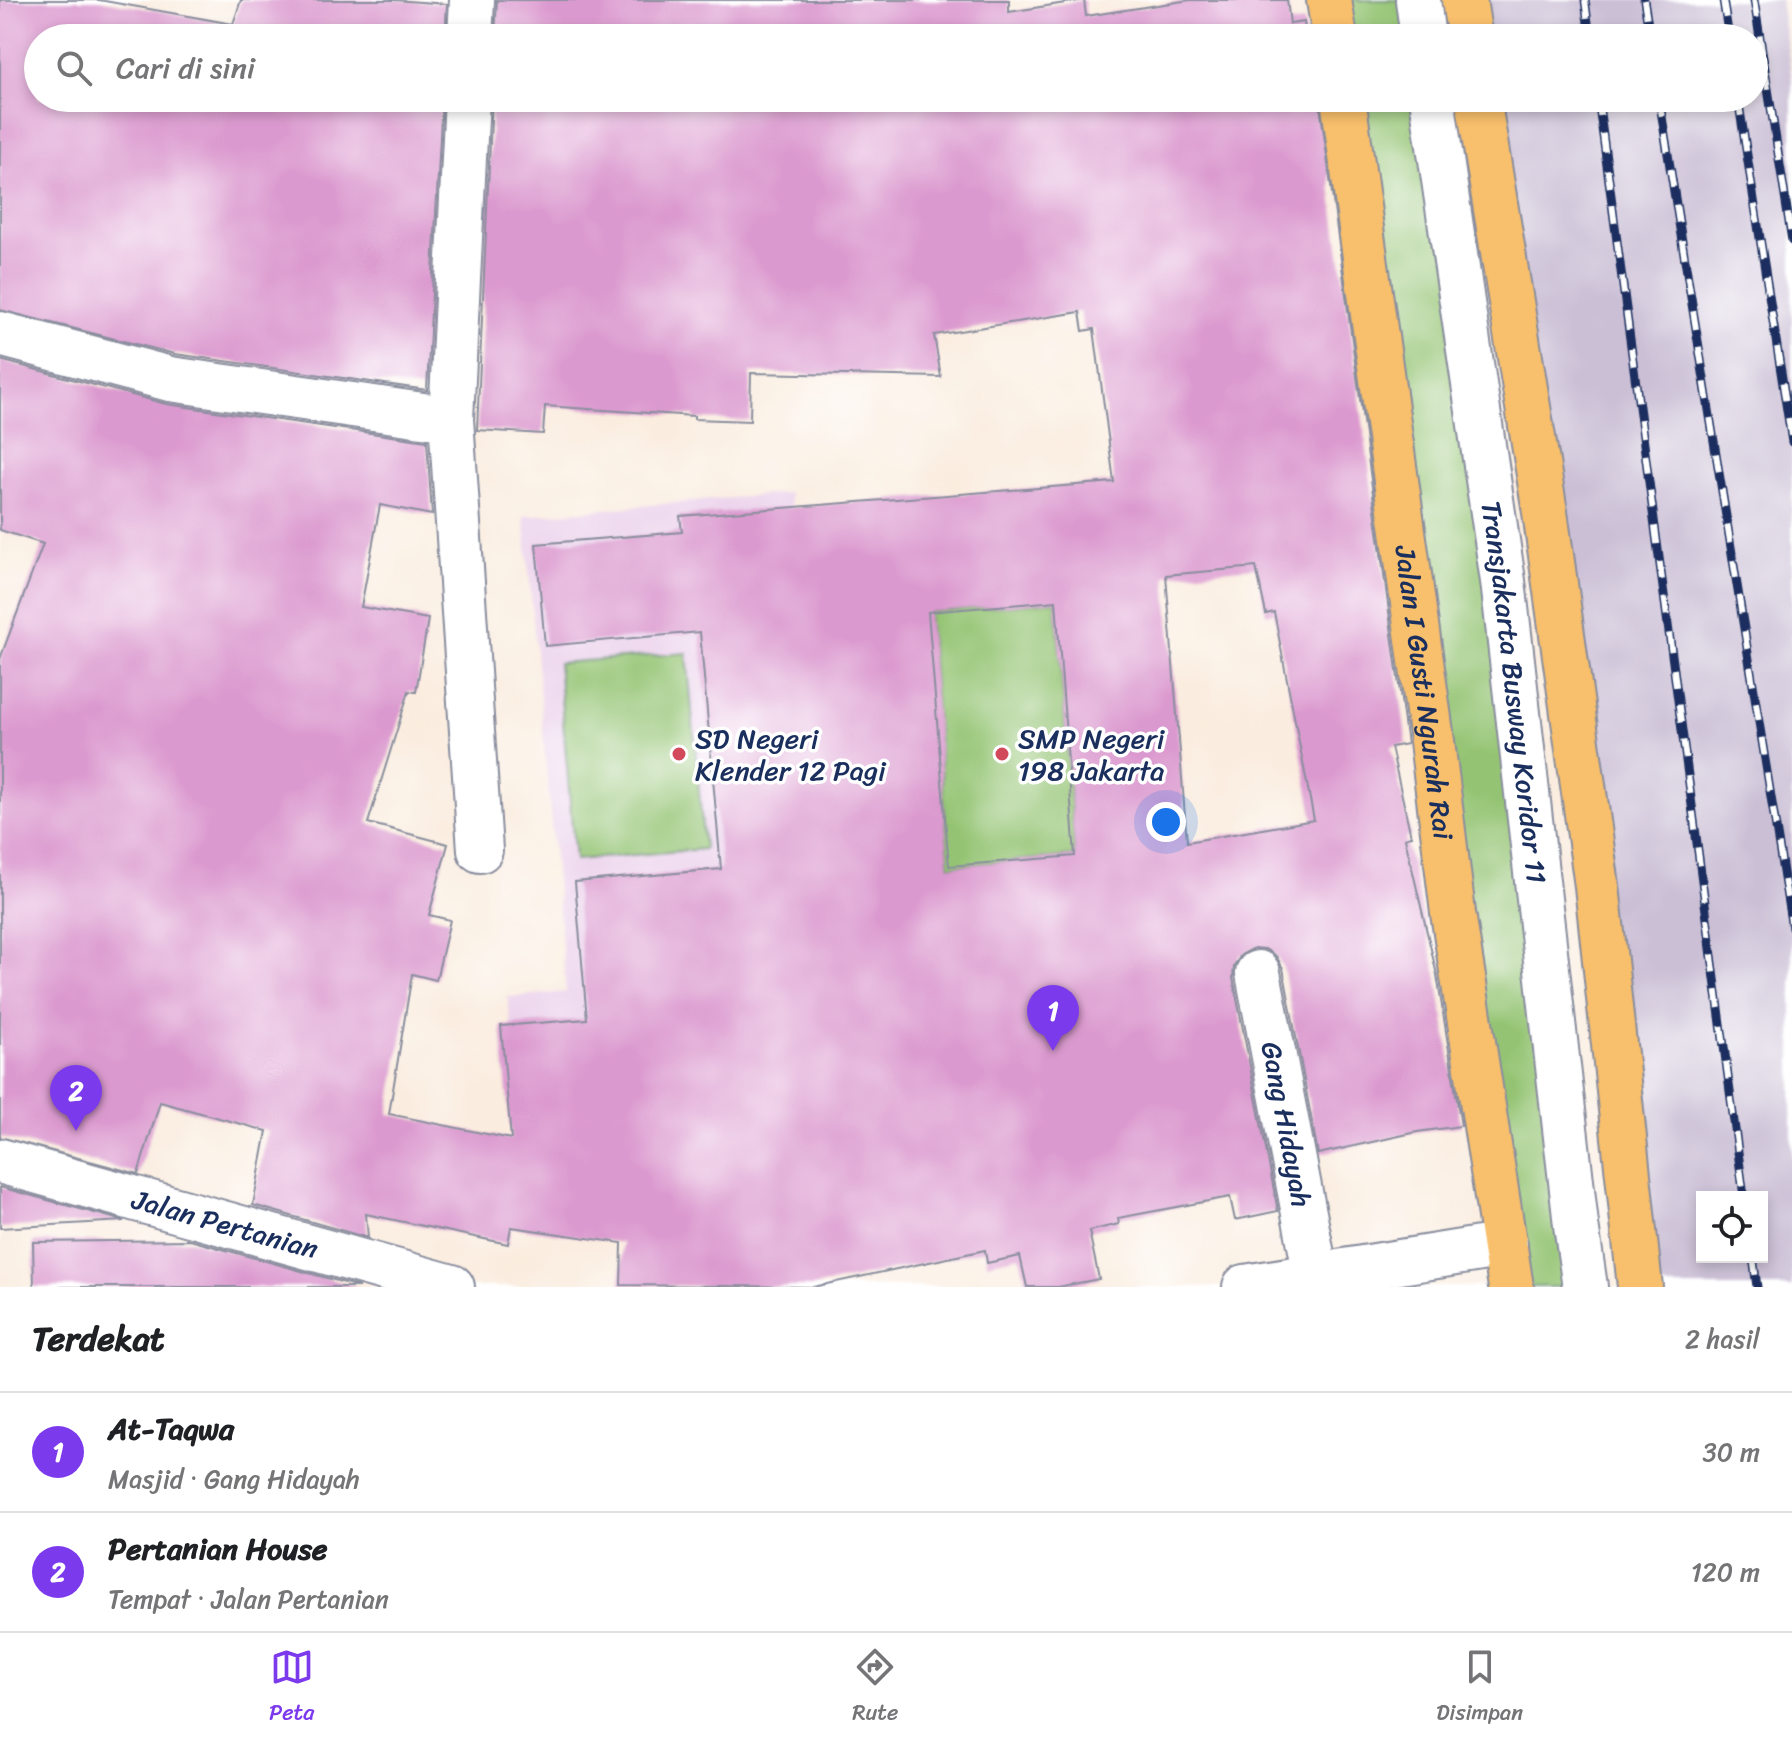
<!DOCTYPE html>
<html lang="id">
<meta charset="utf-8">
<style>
:root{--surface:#fff;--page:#f6f6f6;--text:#202124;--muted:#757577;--line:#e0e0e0;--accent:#7c3aed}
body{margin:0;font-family:Sriracha,sans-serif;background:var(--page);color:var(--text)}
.controls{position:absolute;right:24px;bottom:24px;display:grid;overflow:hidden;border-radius:0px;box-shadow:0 4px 12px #0003}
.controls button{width:72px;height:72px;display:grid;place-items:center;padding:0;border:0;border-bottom:2px solid var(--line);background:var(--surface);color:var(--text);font:40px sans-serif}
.you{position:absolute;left:1166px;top:822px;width:28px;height:28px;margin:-20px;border:6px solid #fff;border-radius:50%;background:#1a73e8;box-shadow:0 0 0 12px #1a73e833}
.badge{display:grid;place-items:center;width:52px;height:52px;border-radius:50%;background:var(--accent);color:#fff;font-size:26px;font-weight:700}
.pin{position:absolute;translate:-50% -66px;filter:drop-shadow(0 2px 4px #0008)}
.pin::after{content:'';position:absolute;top:42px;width:28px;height:24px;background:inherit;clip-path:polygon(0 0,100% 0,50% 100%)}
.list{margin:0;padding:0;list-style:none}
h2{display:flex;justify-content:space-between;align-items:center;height:104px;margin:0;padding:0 32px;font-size:34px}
h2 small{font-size:26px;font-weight:400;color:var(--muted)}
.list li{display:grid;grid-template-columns:52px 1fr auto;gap:24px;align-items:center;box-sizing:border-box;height:120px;padding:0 32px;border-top:2px solid var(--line)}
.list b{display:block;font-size:30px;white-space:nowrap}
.list p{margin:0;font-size:26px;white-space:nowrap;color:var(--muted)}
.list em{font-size:26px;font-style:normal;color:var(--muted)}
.icon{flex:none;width:44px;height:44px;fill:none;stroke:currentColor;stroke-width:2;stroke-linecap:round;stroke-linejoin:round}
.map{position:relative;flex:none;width:1792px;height:1287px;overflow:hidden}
.search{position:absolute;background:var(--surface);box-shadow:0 4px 12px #0003;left:24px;right:24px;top:24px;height:88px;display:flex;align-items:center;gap:20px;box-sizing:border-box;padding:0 28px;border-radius:44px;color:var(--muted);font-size:30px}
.sheet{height:344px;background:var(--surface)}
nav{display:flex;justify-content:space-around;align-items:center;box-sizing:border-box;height:112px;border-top:2px solid var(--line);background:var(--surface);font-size:22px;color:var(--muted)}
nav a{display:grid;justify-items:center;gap:4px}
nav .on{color:var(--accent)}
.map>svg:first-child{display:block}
.built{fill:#ebd1eb}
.industrial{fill:#cbbfd5;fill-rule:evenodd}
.green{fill:#94c473;stroke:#587a68;stroke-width:2}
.building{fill:#db9acf;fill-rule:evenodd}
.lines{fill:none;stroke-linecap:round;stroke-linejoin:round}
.minor-casing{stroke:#8a8e9e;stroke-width:48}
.major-casing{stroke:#8a8e9e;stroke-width:48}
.minor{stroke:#fff;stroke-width:44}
.major{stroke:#f8bf6c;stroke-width:44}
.rail-casing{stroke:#1b2f5e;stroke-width:9}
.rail{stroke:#fff;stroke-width:6;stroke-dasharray:18;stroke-linecap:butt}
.poi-dot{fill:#d1495b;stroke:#fff;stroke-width:3}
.labels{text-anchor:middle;stroke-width:7;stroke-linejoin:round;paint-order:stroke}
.street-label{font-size:28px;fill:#1b2f5e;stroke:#fff}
.poi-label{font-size:28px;fill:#1b2f5e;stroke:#fff;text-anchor:start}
</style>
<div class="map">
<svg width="1792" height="1287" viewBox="0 0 1792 1287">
<rect width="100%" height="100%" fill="#fff"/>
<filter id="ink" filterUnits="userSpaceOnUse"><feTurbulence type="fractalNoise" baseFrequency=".0125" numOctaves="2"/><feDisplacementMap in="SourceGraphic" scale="16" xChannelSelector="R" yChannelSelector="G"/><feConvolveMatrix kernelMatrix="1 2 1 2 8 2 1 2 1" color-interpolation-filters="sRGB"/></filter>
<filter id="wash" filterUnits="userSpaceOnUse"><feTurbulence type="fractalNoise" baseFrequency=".006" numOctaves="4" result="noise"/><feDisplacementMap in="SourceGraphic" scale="32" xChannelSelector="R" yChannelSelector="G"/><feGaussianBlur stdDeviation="1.8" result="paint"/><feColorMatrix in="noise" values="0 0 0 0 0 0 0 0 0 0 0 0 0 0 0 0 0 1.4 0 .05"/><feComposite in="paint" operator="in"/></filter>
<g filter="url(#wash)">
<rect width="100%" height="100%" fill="#faecde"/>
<path class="built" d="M789 493 833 994 520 1123 508 997 566 992 524 516Z"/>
<path class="industrial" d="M1465 0H1780L1792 78V1287H1640L1478 98H1754V38H1470ZM1702 1197H1762V1257H1702Z"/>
<path class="green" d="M1329 0H1418L1423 38H1335Z
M1343 98H1432L1585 1287H1511Z
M1056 601 1075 856 949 866 928 612Z
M687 653 704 849 575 860 558 663Z"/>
<g id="blocks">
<path class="building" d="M0 0H99L233 24 241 0H394L447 4 445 38H38V98H442L427 390 175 354 0 310Z
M497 0H1009V12L1084 0 1086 16 1190 0H1287L1290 24 1304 22 1306 38H495Z
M492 98H1319L1407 744 1391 747 1411 836 1405 838 1437 975 1461 1126 1417 1132 1318 1154 1283 968 1276 956 1265 949 1254 948 1241 955 1234 966 1233 978 1278 1211 1235 1220 1230 1197 1118 1218 1119 1224 1089 1231 1099 1279 1058 1287H1027L1020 1256 987 1263 985 1250 813 1287 621 1285 622 1243 511 1227 508 1244 366 1214 368 1238 253 1205 267 1131 160 1102 138 1174 0 1137V659L43 544 0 530V360L166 404 427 441 432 515 380 505 361 607 428 619 416 692 409 691 368 823 448 844 429 915 450 920 436 980 412 974 389 1114 511 1139 501 1026 587 1019 575 882 721 869 700 632 545 646 536 544 682 532 680 516 1114 482 1094 329 1083 331 1080 312 934 335 941 377 751 373 750 421 694 419V416L545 406 543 434 477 430ZM1256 567 1266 614 1274 612 1314 820 1187 842 1166 575ZM1056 601 1075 856 949 866 928 612Z
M0 1187 124 1221 0 1228Z
M190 1240 359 1287H34L33 1242Z"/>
</g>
</g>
<g filter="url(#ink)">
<use href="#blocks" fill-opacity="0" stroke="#8a8e9e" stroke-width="2"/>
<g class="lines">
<defs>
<g id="minor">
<path d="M1418 0 1423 38"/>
<path d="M470 38 472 0"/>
<path id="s1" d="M1432 98 1503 581 1576 1225 1585 1287"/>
<path d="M0 334 170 379 451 419 480 850"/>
<path d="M451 419 467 98"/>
<path id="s2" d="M1258 973 1316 1276"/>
<path id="s3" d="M0 1161 452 1287"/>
<path d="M1245 1287 1505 1245"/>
</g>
<g id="major">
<path d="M1329 0 1335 38"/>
<path d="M1464 0 1470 38"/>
<path id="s4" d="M1343 98 1431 733 1453 913 1511 1287"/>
<path d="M1478 98 1545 512 1597 886 1640 1287"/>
</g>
</defs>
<use href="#minor" class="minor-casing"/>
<use href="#major" class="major-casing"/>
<use href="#minor" class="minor"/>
<use href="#major" class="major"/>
<defs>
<path id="rail" d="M1585 0 1590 38
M1644 0 1650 38
M1723 0 1729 38
M1754 0 1792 241
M1598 98 1744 1197
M1659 98 1792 928
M1738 98 1792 442
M1753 1257 1757 1287"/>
</defs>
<use href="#rail" class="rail-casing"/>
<use href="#rail" class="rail"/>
</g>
</g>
<g class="poi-dot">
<circle cx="679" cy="754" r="8"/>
<circle cx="1002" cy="754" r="8"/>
</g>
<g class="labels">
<g class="street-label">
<text dy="10" stroke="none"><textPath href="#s1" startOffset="600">Transjakarta Busway Koridor 11</textPath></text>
<text dy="10" stroke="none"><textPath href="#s4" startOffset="600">Jalan I Gusti Ngurah Rai</textPath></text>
<text dy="10" stroke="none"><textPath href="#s2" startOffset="154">Gang Hidayah</textPath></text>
<text dy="10" stroke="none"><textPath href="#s3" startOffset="234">Jalan Pertanian</textPath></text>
</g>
<g class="poi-label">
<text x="695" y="748">SD Negeri<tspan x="695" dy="32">Klender 12 Pagi</tspan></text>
<text x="1018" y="748">SMP Negeri<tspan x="1018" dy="32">198 Jakarta</tspan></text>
</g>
</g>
</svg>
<div class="controls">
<button><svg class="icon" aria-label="locate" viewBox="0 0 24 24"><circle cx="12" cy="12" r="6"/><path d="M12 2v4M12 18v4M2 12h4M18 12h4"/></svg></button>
</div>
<div class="you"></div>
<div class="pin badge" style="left:1053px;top:1051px">1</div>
<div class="pin badge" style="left:76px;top:1131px">2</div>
<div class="search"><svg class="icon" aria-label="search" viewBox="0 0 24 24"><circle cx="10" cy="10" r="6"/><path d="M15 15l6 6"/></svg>Cari di sini</div>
</div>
<section class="sheet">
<h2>Terdekat<small>2 hasil</small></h2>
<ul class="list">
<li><span class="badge">1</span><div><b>At-Taqwa</b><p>Masjid · Gang Hidayah</p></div><em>30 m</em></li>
<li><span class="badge">2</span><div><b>Pertanian House</b><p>Tempat · Jalan Pertanian</p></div><em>120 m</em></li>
</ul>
</section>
<nav>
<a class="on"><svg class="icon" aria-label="map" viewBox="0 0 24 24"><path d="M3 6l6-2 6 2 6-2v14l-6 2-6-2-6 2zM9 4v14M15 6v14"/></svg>Peta</a>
<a><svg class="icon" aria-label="directions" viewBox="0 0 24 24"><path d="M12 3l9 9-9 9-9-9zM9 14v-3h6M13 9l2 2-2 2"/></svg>Rute</a>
<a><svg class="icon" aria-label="saved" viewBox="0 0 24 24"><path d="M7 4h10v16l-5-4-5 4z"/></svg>Disimpan</a>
</nav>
